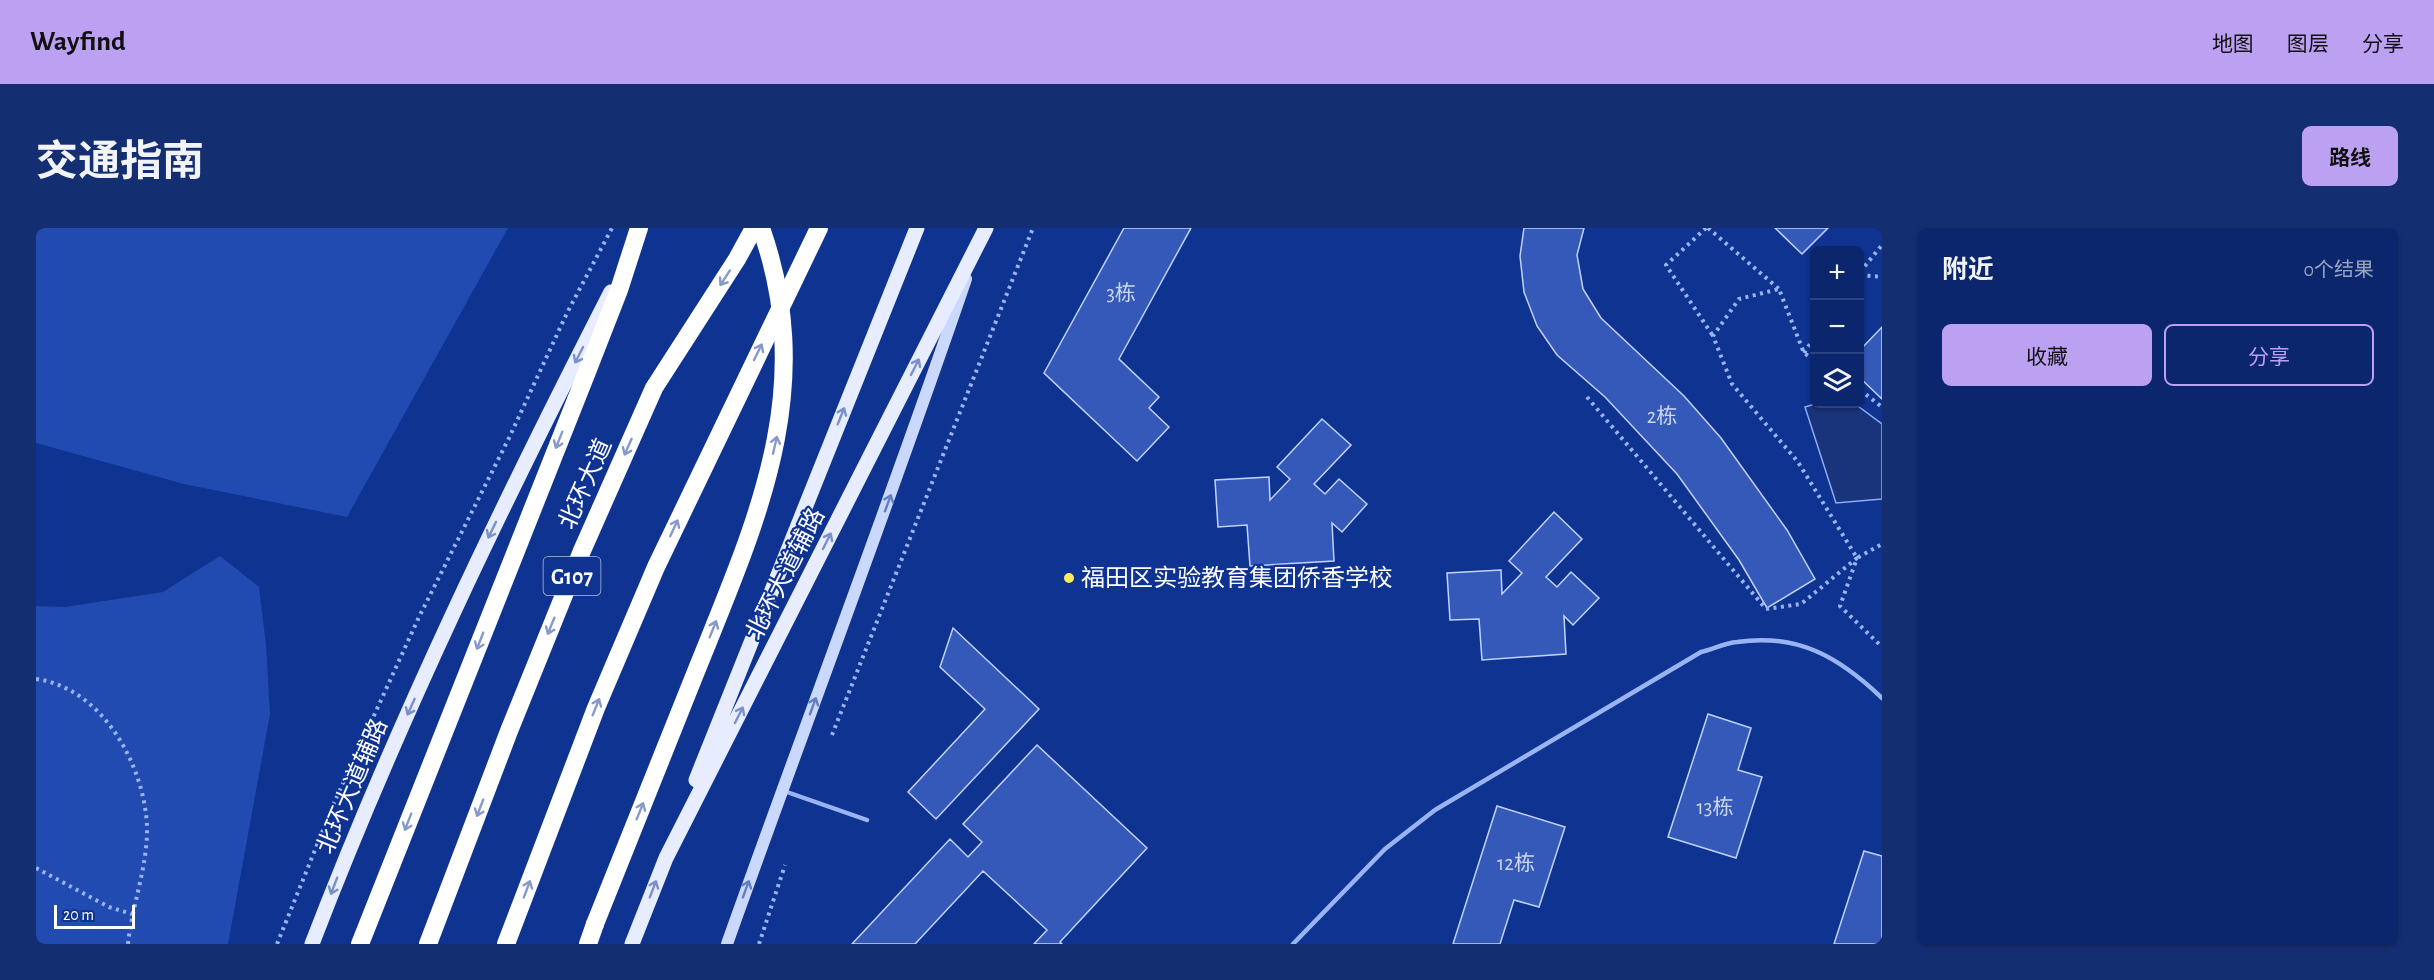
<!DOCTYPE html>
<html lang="zh">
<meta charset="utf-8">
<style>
:root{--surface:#0b266d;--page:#142e72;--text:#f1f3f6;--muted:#9aa5c2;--line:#2b4380;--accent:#bca0f2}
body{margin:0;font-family:"Alegreya Sans","Noto Sans SC",sans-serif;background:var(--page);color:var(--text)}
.controls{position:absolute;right:18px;top:18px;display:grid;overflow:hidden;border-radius:9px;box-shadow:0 2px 4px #0004}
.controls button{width:54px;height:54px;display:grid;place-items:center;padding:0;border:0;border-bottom:2px solid var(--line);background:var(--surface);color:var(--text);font:30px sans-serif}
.scale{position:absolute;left:18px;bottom:15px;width:81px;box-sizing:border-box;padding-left:6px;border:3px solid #fff;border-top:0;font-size:16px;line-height:21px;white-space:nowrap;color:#fff;-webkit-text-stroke:4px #0f3391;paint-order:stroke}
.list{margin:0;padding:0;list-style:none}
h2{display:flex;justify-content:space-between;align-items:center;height:78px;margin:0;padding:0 24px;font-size:26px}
h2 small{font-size:20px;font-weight:400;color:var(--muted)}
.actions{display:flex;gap:12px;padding:18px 24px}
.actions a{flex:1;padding:14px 0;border:2px solid var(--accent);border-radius:9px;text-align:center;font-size:21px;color:var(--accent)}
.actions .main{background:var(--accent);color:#111}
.icon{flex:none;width:33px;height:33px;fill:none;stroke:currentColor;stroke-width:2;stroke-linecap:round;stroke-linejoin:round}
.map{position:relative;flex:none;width:1846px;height:716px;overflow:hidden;border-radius:9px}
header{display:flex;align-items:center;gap:36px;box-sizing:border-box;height:84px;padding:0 30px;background:var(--accent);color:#111}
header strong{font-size:28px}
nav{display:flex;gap:33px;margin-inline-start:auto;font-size:21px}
.intro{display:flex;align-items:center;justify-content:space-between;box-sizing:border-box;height:144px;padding:0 36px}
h1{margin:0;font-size:42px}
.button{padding:15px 27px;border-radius:9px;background:var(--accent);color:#111;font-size:21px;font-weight:700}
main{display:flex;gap:36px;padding:0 36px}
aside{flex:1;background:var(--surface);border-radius:9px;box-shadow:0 2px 4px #0004}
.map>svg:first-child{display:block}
.green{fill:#214bb1}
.water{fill:#19347b;stroke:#8cacf7;stroke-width:1.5}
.building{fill:#3459b9;stroke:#c2d3fe;stroke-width:1.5}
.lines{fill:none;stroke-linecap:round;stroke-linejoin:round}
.path{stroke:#9ab4f3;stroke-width:4;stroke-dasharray:3 4.5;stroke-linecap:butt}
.lane{stroke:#9ab4f3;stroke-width:4.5}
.secondary{stroke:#cad8fd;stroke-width:12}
.primary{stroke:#e7ecff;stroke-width:15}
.highway{stroke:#fff;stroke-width:18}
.highway-bridge{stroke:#fff;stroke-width:18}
.oneway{stroke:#8799c8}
.oneway2{stroke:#7b90c8}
.oneway3{stroke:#637dc2}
.poi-dot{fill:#ffea5d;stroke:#0f3391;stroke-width:2}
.labels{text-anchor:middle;stroke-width:4.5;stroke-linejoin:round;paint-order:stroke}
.number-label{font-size:21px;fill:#ccd6ee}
.shield{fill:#0f3391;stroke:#b7c2de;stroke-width:1.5}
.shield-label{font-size:22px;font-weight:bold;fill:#fff}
.street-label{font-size:24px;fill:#fff;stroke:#0f3391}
.poi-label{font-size:24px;fill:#fff;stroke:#0f3391;text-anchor:start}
</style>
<header>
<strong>Wayfind</strong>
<nav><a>地图</a><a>图层</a><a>分享</a></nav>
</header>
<div class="intro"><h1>交通指南</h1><a class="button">路线</a></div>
<main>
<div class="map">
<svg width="1846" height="716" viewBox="0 0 1846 716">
<rect width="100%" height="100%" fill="#0f3391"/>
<path class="green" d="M0 0H472L311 289 148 256 0 215Z
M184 328 223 359 230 417 234 486 192 716H0V378L29 379 127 364Z"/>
<path class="water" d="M1779 176H1819L1846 196V271L1800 275 1769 179Z"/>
<path class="building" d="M1088 0H1155L1083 131 1123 169 1113 180 1133 199 1101 233 1008 145Z
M1488 0H1548L1541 27 1547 61 1565 90 1648 168 1685 210 1751 302 1779 351 1731 380 1703 332 1641 246 1569 169 1521 127 1501 98 1488 64 1484 28Z
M1739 0H1792L1766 26Z
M1846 99V171L1824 150V122Z
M1286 191 1315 217 1278 256 1289 266 1303 251 1331 276 1306 304 1296 295 1298 333 1214 338 1211 297 1182 299 1179 252 1233 249 1234 272 1254 251 1241 239Z
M1518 284 1546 311 1510 349 1521 359 1535 344 1563 370 1537 397 1528 388 1530 426 1446 432 1443 391 1414 392 1411 345 1465 342 1466 366 1486 345 1473 333Z
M917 400 1003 481 900 591 872 564 949 481 904 439Z
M1672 486 1715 500 1702 542 1726 549 1700 630 1632 609Z
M1001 517 1111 620 1024 714 1026 716H998L1011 702 947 643 879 716H816L914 611 932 629 946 614 927 596Z
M1461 578 1529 599 1503 679 1478 672 1464 716H1417Z
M1828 623 1846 628V716H1798Z"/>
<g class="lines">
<path class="path" d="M1670 0 1630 37 1677 108
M1672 0 1743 61
M1824 44 1846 17
M1824 47 1846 49
M1768 125 1778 110
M1778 132 1768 125 1743 61 1703 71 1677 108 1696 156 1762 234 1821 330 1846 316
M1824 162 1846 179
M1551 169 1730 381 1765 376 1821 330 1804 378 1846 419
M0 451C66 460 108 536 111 598 112 638 96 677 92 716
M796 507 997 0
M0 640 73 679 96 686
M241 716 298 575 383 389 473 210 531 85 576 0
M723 716 749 637"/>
<path class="lane" d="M748 563 831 592
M1257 716 1349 621 1399 582 1665 424C1677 421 1689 415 1701 414 1762 405 1803 429 1846 470"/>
<path class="secondary" d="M691 716C770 494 854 274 930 51"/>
<path class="primary" d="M660 552 881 0
M276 716C362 492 466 277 575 64
M596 716 630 630 950 0"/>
<path class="highway" d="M392 716 473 503 545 325 618 160 701 31 718 0
M470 716 560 480 620 339 783 0
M552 716 559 696"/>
<path class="highway-bridge" d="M559 696C592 612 626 529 659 446 719 296 783 164 725 0
M324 716 551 144 583 62 603 0"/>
</g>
<defs><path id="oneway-shaft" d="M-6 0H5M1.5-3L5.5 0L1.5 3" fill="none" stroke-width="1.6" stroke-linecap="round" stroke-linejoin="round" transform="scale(1.5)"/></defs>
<g class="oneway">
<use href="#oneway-shaft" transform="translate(689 50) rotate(123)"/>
<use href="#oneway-shaft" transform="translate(722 124) rotate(-64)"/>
<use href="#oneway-shaft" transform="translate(523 212) rotate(112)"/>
<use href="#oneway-shaft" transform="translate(739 217) rotate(-77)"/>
<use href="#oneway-shaft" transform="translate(592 219) rotate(114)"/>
<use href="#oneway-shaft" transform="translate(638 300) rotate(-65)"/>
<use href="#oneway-shaft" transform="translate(515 398) rotate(112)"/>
<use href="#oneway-shaft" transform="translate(677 401) rotate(-68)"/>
<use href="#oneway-shaft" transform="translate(444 413) rotate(111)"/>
<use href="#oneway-shaft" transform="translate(560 479) rotate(-68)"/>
<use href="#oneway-shaft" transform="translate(444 580) rotate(111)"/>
<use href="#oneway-shaft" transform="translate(604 583) rotate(-68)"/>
<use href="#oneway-shaft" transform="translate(372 594) rotate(111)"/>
<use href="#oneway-shaft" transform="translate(491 661) rotate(-69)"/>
</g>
<g class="oneway2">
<use href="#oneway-shaft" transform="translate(543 127) rotate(117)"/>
<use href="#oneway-shaft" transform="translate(879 139) rotate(-63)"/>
<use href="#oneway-shaft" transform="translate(805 188) rotate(-68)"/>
<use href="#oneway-shaft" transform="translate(456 302) rotate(116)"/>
<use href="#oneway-shaft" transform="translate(791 313) rotate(-63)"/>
<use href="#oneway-shaft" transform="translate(375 479) rotate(114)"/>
<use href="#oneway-shaft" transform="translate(703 487) rotate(-63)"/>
<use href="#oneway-shaft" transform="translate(298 658) rotate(111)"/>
<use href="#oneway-shaft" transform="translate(617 661) rotate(-69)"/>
</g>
<g class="oneway3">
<use href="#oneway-shaft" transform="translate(852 275) rotate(-70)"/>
<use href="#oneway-shaft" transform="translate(777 478) rotate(-70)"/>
<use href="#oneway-shaft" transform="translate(710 661) rotate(-70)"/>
</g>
<circle class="poi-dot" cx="1033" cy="350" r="6"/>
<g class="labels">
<g class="number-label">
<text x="1085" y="72">3栋</text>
<text x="1626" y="195">2栋</text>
<text x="1679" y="586">13栋</text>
<text x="1480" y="642">12栋</text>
</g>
<rect class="shield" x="507.5" y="329" width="57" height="38" rx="4.5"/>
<g class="shield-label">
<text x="536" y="356">G107</text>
</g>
<g class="street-label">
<text transform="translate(549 256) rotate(-66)" y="8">北环大道</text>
<text transform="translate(749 346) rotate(-63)" y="8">北环大道辅路</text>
<text transform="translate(316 558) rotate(-67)" y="8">北环大道辅路</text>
</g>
<g class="poi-label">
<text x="1045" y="358">福田区实验教育集团侨香学校</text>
</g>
</g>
</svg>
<div class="controls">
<button>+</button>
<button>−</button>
<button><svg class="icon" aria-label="layers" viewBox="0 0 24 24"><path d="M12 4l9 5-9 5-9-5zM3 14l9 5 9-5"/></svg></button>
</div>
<div class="scale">20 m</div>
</div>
<aside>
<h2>附近<small>0个结果</small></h2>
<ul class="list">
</ul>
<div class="actions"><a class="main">收藏</a><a>分享</a></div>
</aside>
</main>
